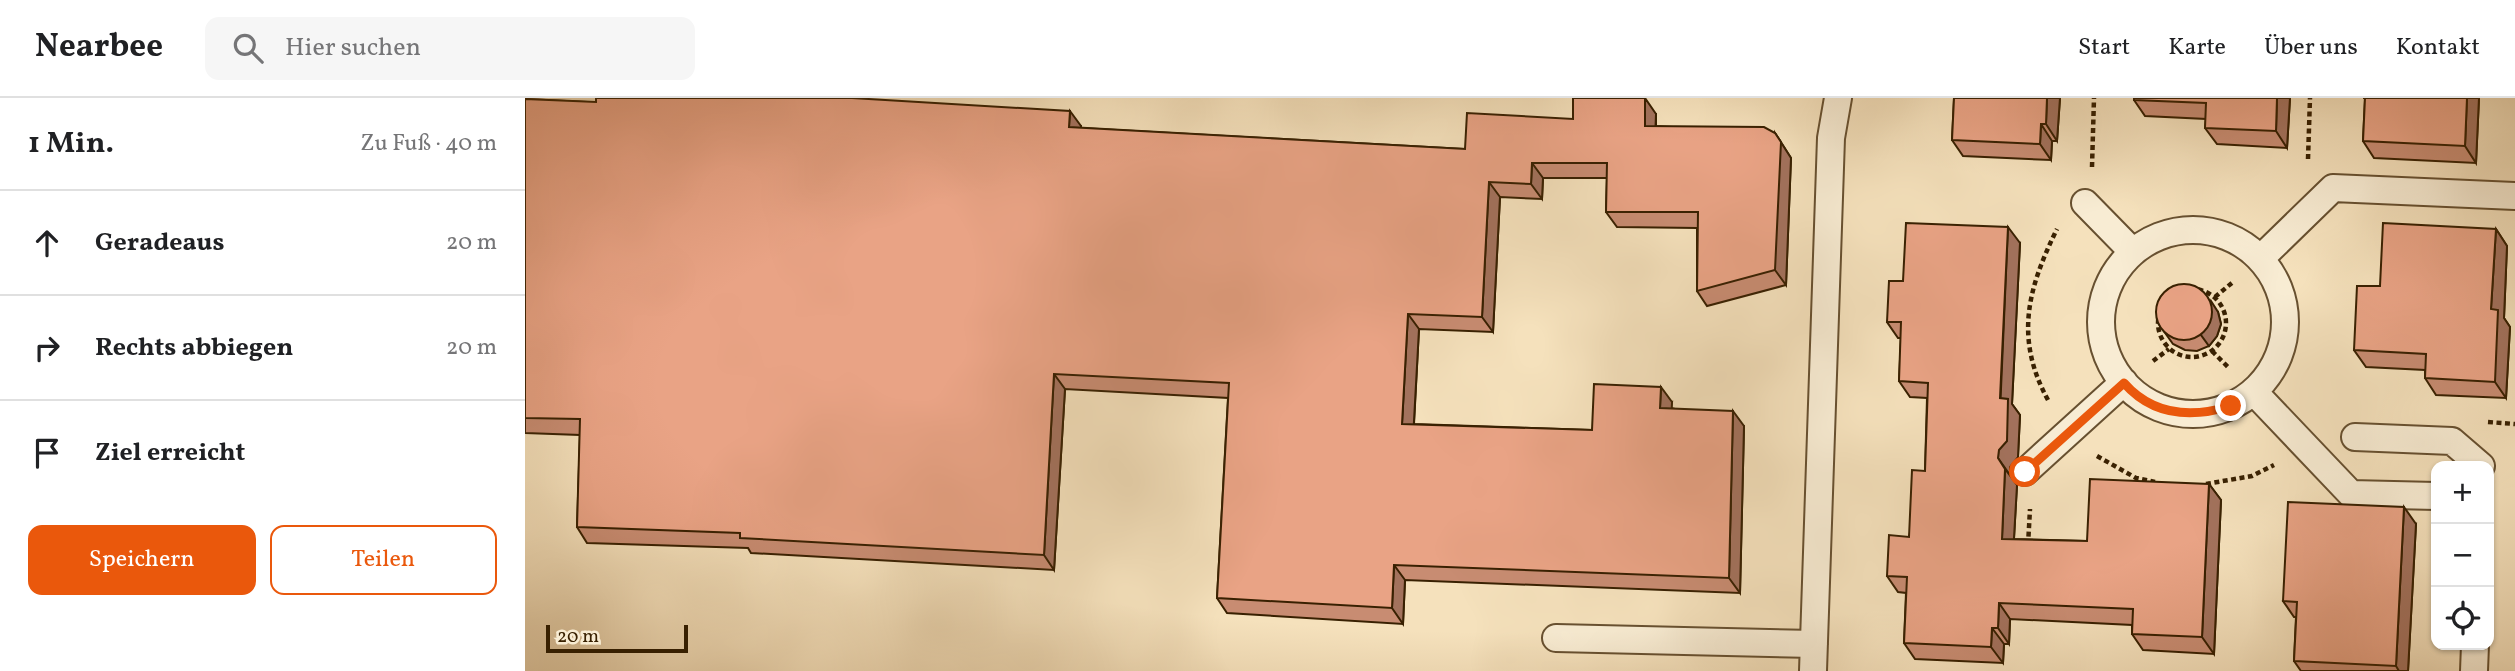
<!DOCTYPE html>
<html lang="de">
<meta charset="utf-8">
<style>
:root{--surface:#fff;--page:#f6f6f6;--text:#202124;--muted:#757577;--line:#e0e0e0;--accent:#ea580c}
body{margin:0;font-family:Vollkorn,serif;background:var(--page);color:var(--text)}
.controls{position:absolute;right:21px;bottom:21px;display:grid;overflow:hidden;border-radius:14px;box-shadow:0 2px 5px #0004}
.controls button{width:63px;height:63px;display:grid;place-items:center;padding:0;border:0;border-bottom:2px solid var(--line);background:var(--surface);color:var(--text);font:35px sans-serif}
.scale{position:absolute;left:21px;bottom:18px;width:142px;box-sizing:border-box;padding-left:7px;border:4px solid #382001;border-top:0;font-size:19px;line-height:24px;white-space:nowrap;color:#382001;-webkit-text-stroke:5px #f8ecd3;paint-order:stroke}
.stop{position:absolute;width:21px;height:21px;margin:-16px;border:5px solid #ea580c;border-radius:50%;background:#fff}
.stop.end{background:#ea580c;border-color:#fff;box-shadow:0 2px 7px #0008}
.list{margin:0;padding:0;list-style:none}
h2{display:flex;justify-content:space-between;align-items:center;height:91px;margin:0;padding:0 28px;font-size:30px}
h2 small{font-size:23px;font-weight:400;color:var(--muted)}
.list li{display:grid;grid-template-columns:46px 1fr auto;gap:21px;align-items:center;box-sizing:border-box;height:105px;padding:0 28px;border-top:2px solid var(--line)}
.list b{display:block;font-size:26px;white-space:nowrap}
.list em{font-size:23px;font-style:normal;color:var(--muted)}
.actions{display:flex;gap:14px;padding:21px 28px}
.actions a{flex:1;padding:16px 0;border:2px solid var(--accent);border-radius:14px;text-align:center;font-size:24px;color:var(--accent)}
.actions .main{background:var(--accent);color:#fff}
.icon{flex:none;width:38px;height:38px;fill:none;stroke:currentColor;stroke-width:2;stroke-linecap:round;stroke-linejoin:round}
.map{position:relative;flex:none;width:1990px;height:573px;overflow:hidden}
header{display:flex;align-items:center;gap:42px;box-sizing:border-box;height:98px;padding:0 35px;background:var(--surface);border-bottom:2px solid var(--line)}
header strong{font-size:33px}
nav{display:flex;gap:38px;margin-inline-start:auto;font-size:24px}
.search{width:490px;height:63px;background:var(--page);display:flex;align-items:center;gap:18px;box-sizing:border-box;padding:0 24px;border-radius:14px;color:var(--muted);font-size:26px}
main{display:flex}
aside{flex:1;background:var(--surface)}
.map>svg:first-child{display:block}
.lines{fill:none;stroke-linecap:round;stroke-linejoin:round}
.lane-casing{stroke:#675030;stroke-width:30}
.path{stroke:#382001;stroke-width:4.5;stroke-dasharray:5 3.5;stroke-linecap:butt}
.lane{stroke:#f8ecd3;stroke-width:26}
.wall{fill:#c88c72;stroke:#382001;stroke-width:2}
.shaded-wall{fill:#a3725d;stroke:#382001;stroke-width:2}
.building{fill:#e9a385;stroke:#382001;stroke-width:2}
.route{stroke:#ea580c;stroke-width:9}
</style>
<header>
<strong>Nearbee</strong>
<div class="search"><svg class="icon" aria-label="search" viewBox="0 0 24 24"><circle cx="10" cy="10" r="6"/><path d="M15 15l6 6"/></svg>Hier suchen</div>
<nav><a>Start</a><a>Karte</a><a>Über uns</a><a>Kontakt</a></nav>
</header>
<main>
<aside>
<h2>1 Min.<small>Zu Fuß · 40 m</small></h2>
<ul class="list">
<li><svg class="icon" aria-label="ahead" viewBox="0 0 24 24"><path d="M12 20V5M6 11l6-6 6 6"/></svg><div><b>Geradeaus</b></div><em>20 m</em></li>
<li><svg class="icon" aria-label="right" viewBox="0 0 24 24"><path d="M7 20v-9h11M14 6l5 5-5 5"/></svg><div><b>Rechts abbiegen</b></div><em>20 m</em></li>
<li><svg class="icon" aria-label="arrive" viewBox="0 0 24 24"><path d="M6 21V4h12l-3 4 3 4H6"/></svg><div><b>Ziel erreicht</b></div></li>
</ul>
<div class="actions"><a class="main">Speichern</a><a>Teilen</a></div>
</aside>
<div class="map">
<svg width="1990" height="573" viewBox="0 0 1990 573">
<rect width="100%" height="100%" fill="#f5e1bc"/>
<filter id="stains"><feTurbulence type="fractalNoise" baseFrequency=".00286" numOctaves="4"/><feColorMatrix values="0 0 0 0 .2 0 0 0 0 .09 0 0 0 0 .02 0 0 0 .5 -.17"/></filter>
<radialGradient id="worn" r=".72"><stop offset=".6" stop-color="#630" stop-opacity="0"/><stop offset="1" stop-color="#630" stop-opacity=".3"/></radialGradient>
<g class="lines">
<defs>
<path id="lane" d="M1560 105 1608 154
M1576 224a92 92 0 1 1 184 0a92 92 0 1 1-184 0Z
M1735 161 1808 90 1990 98
M1729 294 1826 396 1911 398
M1830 339 1927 343 1956 368
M1500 374 1599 284
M1031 540 1289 546
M1288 573 1306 40 1313 0
M1949 573 1950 547"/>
</defs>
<use href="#lane" class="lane-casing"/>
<path class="path" d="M1783 61 1785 0
M1567 69 1569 0
M1633 225a34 34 0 1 1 68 0a34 34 0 1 1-68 0Z
M1690 199 1708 184
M1687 253 1704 270
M1628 263 1644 251
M1523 302C1489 240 1503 190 1532 131
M1963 324 1990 326
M1572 358 1611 380 1630 384
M1681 386 1727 378 1749 367
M1503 447 1505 411"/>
<use href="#lane" class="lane"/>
</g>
<path class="wall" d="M1429 0H1535L1532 43H1527L1526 62 1438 58 1427 42Z
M1609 0H1765L1762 50 1692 46 1680 30 1681 21 1620 18 1609 2Z
M1838 0H1954L1951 65 1849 60 1838 43 1840 0Z
M0 1 556 28V30L940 51 1048 21 1131 16V28L1250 35 1266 60 1261 187 1182 208 1172 193V130L1092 129 1081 114 1082 80H1018L1017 101 975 99 968 234 894 231 889 326 1067 332 1147 304 1146 310 1219 328 1215 495 880 482 878 526 702 515 692 500 703 300 540 291 529 472 226 455 223 450 62 445 52 429 55 337 0 335Z
M1971 131 1982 148 1979 220 1985 229 1981 300 1911 297 1900 280V272L1841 269 1829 252 1855 188Z
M1495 145 1487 306 1495 317 1493 359 1485 369V377L1492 387 1489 441 1562 443 1684 386 1696 402 1689 556 1618 552 1607 536V527L1485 521 1484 546H1479L1478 565 1390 561 1379 545 1381 495 1373 494 1362 478 1384 439 1400 373 1402 300 1385 299 1374 283 1376 240H1373L1362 224 1378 183Z
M1693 214 1696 226 1692 238 1684 248 1672 253 1660 252 1648 246 1633 225Z
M1891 426 1883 573H1776L1769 563 1771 519H1769L1758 503Z"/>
<path class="shaded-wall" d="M1120 0 1131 16 1130 43 1120 28Z
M1522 0H1535L1532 43 1521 26Z
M1752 0H1765L1762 50 1751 33Z
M1942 0H1954L1951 65 1940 48Z
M545 13 556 28 555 45 544 29Z
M1516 26 1527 43 1526 62 1515 46Z
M1250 35 1266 60 1261 187 1250 172Z
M1007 65 1018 80 1017 101 1006 86Z
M964 84 975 99 968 234 957 219Z
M1483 129 1495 145 1487 306 1495 317 1493 359 1485 369V377L1473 360Z
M1971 131 1982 148 1979 220 1985 229 1981 300 1970 284 1966 211Z
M1686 203 1693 214 1696 226 1692 238 1684 248 1676 237Z
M883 216 894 231 888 341 877 326Z
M529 276 540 291 529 472 519 457Z
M1136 289 1147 304 1146 325 1135 310Z
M1208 313 1219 328 1215 495 1204 480Z
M1480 371 1492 387 1488 457 1477 441Z
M1684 386 1696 402 1689 556 1677 539Z
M1879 409 1891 426 1883 573H1874L1871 568Z
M869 467 880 482 878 526 867 510Z
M1474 505 1485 521 1484 546 1473 530Z
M1467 530 1479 546 1478 565 1466 549Z"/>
<path class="building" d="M71 0H327L545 13 544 29 940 51 942 15 1048 21V0H1120V28L1239 29 1250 35 1256 44 1250 172 1172 193 1173 114H1081L1082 65H1007L1006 86 964 84 957 219 883 216 877 326 1067 332 1069 286 1136 289 1135 310 1208 313 1204 480 869 467 867 510 692 500 704 285 529 276 519 457 215 440V435L52 429 55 321 0 320V1L71 4Z
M1429 0H1522L1521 26H1516L1515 46 1427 42Z
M1609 0H1752L1751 33 1680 30 1681 5 1609 2Z
M1840 0H1942L1940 48 1838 43Z
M1381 125 1483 129 1475 300 1483 301 1482 343 1474 352 1473 360 1480 371 1477 441 1562 443 1565 381 1684 386 1677 539 1607 536 1608 511 1474 505 1473 530H1467L1466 549 1379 545 1382 479 1362 478 1364 437 1384 439 1387 372 1400 373 1403 285 1374 283 1376 224H1362L1364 183H1378Z
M1858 125 1971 131 1966 211 1973 212 1970 284 1900 280 1901 256 1829 252 1832 188H1855Z
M1631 214a28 28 0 1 1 56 0a28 28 0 1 1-56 0Z
M1763 404 1879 409 1871 568 1769 563 1772 504 1758 503Z"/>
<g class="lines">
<path class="route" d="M1500 374 1599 285C1628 318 1667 320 1706 308"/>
</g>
<rect width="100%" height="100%" filter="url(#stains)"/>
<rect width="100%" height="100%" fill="url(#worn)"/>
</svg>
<div class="controls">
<button>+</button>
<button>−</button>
<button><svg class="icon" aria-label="locate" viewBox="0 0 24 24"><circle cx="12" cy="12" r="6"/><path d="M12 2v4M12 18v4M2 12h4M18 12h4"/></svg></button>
</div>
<div class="scale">20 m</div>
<div class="stop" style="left:1500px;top:374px"></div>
<div class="stop end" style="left:1706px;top:308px"></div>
</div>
</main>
